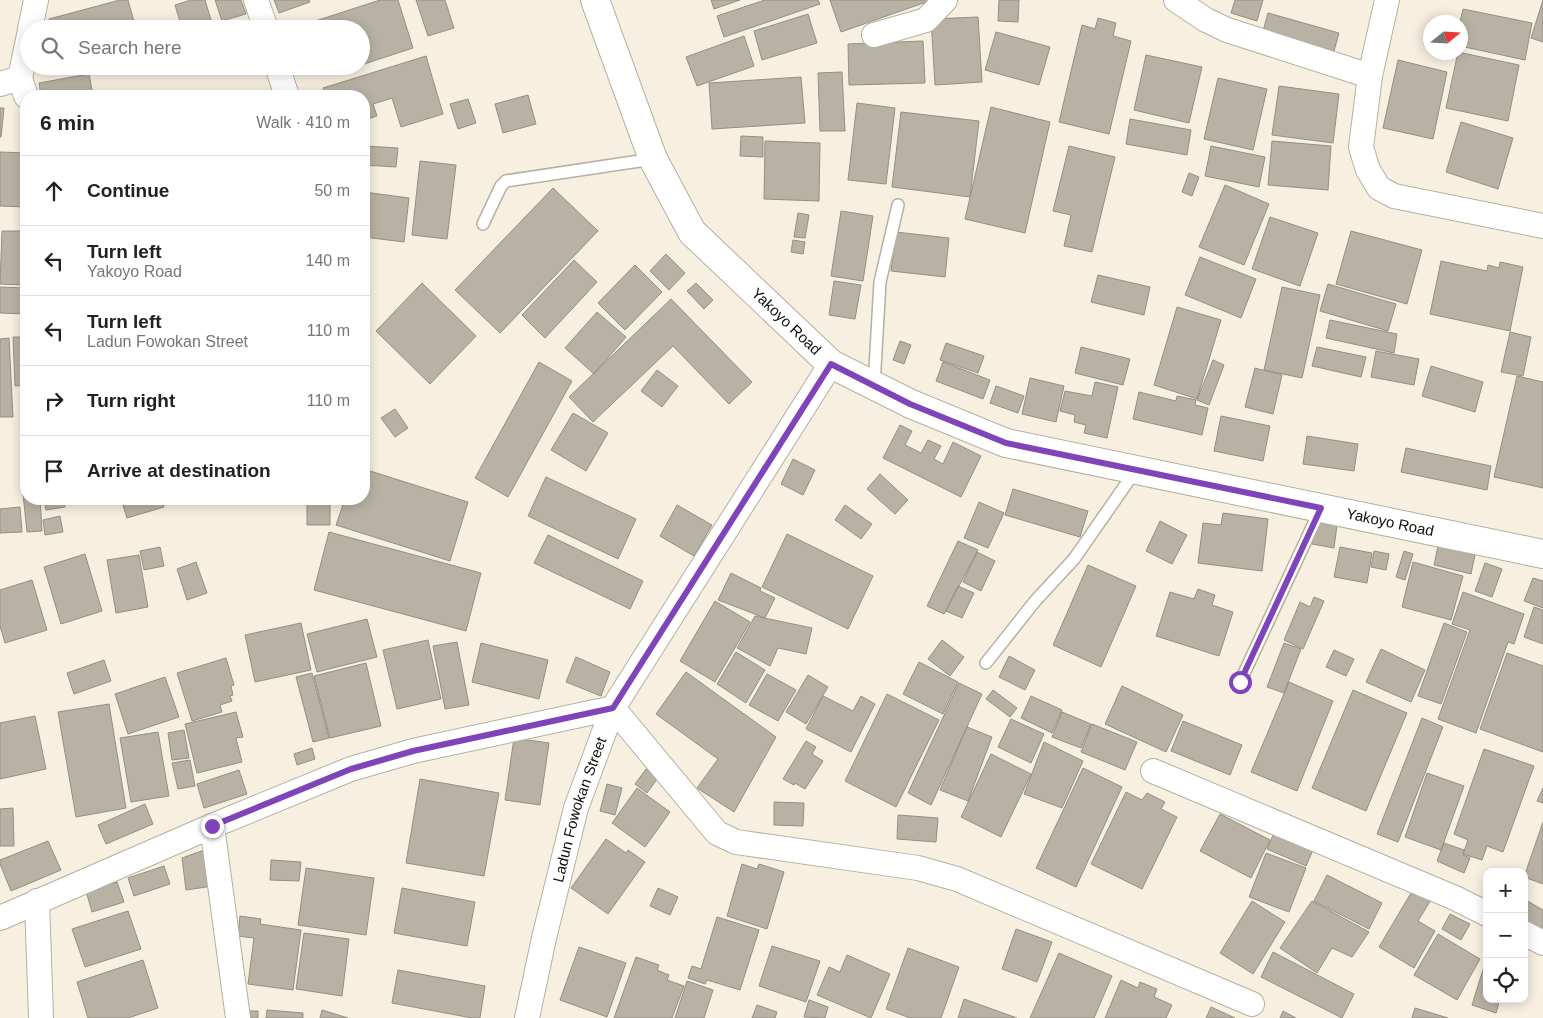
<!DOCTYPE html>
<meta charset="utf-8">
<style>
:root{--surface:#fff;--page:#f2f2f2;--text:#222;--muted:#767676;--line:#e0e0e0}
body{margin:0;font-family:Arial,sans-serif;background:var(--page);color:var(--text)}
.controls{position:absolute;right:15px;bottom:15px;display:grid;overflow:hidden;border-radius:10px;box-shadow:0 2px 12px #0003}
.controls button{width:45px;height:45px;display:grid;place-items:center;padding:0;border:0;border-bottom:1px solid var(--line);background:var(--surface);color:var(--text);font:25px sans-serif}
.compass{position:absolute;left:1423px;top:15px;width:45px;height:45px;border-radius:50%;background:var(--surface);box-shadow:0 2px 12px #0003;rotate:72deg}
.stop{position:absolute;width:15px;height:15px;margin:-11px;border:4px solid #8044ba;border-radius:50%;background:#fff}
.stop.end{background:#8044ba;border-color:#fff;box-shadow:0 1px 5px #0008}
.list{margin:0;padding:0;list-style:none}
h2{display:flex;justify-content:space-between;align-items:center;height:65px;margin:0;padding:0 20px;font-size:21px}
h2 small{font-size:16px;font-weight:400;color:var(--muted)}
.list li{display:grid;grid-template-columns:32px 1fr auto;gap:15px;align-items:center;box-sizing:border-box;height:70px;padding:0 20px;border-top:1px solid var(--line)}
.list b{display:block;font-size:19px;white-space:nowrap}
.list p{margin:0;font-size:16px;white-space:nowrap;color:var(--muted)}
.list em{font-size:16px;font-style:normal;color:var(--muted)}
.icon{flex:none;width:28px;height:28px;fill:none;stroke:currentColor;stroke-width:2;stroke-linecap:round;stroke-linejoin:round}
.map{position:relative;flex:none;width:1543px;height:1018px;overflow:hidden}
.search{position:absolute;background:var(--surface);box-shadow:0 2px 12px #0003;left:20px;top:20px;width:350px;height:55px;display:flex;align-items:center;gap:12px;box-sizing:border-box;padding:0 18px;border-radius:28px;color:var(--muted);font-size:19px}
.panel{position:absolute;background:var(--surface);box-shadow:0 2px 12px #0003;left:20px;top:90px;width:350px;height:415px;border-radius:20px}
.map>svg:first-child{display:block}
.building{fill:#b8b2a4;stroke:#958f81}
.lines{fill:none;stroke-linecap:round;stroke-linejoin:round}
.service-casing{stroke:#b5b0a1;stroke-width:14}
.minor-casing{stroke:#b5b0a1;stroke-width:26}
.secondary-casing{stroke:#b5b0a1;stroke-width:30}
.service{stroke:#fff;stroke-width:11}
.minor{stroke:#fff;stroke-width:24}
.secondary{stroke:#fff;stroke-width:28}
.route{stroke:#8044ba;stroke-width:6}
.labels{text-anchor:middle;stroke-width:4.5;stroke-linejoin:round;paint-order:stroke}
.street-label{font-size:15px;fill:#100e09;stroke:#fff}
</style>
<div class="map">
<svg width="1543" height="1018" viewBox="0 0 1543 1018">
<rect width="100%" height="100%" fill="#f7f0e1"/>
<path class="building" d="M120 0H128L136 29H51L49 19Z
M191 0H205L211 20 182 28 175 5Z
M215 0H241L246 14 222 21Z
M274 0H309L310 2 279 13Z
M380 0H398L413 48 361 65V29H297V27Z
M416 0H445L454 28 428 36Z
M711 0H740L714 9Z
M765 0H818L820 4 724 37 717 16Z
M830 0H932L841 32Z
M999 0H1019L1018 22 998 21Z
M1235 0H1263L1257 21 1231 13Z
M1543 0V42L1531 38Z
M1463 9 1532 23 1525 60 1460 46V22Z
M1268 13 1339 33 1334 51 1263 31Z
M808 14 817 43 762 60 754 31Z
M978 17 982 82 935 85 931 19Z
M1098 18 1116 23 1113 36 1131 41 1109 134 1059 122 1082 25 1095 29Z
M996 32 1050 47 1039 85 985 70Z
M744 36 754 66 697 86 686 57Z
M923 41 925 83 849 85 848 44Z
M1458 52 1519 65 1508 121 1446 108Z
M1146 55 1202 67 1189 123 1134 110Z
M426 56 443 114 401 127 392 98 373 104 377 116 364 120V96H325L323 88Z
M1398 60 1447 72 1433 139 1383 128Z
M62 66H93L64 74Z
M842 72 845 131H820L818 73Z
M89 74 93 96H41L39 83Z
M801 77 805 123 712 129 709 83Z
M1218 78 1267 89 1253 150 1204 139Z
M1279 86 1339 94 1333 143 1272 135Z
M528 95 536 124 503 133 495 104Z
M468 99 476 123 458 129 450 104Z
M857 103 895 108 886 184 848 180Z
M991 107 1050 122 1025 233 965 219Z
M0 108H4L1 137H0Z
M901 112 979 121 970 197 892 187Z
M1130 119 1191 130 1187 155 1126 144Z
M1461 122 1513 138 1498 189 1446 172Z
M741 136 763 137V157L740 156Z
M765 141 820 143 819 201 764 199Z
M1272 141 1331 146 1328 190 1268 185Z
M364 146 398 148 396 167 364 165Z
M1069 146 1115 157 1092 252 1064 246 1071 215 1053 211Z
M1211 146 1265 157 1259 187 1205 176Z
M0 152 26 153V207L0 206Z
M420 161 456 165 447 239 412 235Z
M1189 173 1199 177 1192 196 1182 192Z
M1225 185 1269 204 1244 265 1199 247Z
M553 188 598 231 500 333 455 290Z
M364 192 409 198 404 242 364 237Z
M841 211 873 216 863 281 831 276Z
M798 213 809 215 805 238 794 237Z
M1270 217 1318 233 1300 286 1252 269Z
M2 231H24L23 285 0 284Z
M1351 231 1422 250 1407 304 1336 284Z
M896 232 949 238 945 277 891 271Z
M793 240 805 242 803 254 791 252Z
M666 254 685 273 669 290 650 271Z
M1200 257 1256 279 1241 318 1185 295Z
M574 260 597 282 545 338 522 315Z
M1441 261 1487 271 1488 265 1499 268 1500 262 1523 267 1510 331 1430 314Z
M635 265 662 292 625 330 598 303Z
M1098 275 1150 287 1144 315 1091 302Z
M834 281 861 285 855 319 829 315Z
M422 283 476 336 430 384 376 331Z
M696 283 713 300 704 309 687 291Z
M1328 284 1396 304 1388 331 1320 311Z
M0 287 26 288V314L0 313Z
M1282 287 1320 295 1302 378 1264 370Z
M671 299 752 382 729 404 673 346 593 422 569 397Z
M1177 307 1221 320 1197 399 1154 385Z
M597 312 626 337 594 374 565 348Z
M1330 320 1397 334 1394 353 1326 338Z
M1510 332 1531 337 1523 376 1501 372Z
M13 337H26V385L15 386Z
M9 338 13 417H0V339Z
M900 341 911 345 904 364 893 360Z
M946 343 984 356 978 373 940 360Z
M1081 347 1130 359 1123 385 1075 373Z
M1317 347 1366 357 1361 377 1312 366Z
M1376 351 1419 359 1414 385 1371 377Z
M1213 360 1224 365 1209 405 1197 400Z
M539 362 572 381 508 497 475 478Z
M943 362 990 380 983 399 936 381Z
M1431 366 1483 382 1475 412 1422 396Z
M1255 368 1282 375 1273 414 1245 407Z
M657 370 678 386 662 407 641 391Z
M1517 376 1543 382V488L1494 477Z
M1030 378 1064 386 1056 422 1022 414Z
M1095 382 1118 387 1107 438 1084 433 1086 425 1074 422 1075 415 1060 411 1065 391 1092 396Z
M996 386 1024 396 1018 413 990 403Z
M1139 392 1176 401 1177 396 1196 400 1195 405 1208 408 1202 435 1133 419Z
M22 397H26V432H24Z
M395 409 408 428 395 437 381 418Z
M573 413 608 433 586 471 551 450Z
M1221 416 1270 426 1263 461 1214 451Z
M900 425 912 431 905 445 921 453 928 440 941 446 934 459 943 464 953 442 981 456 961 497 883 458Z
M1307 436 1358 444 1354 471 1303 464Z
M1406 448 1491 466 1487 490 1401 472Z
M793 459 815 470 803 495 781 484Z
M364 469 468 502 450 561 336 525 345 499H364Z
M880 474 908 500 895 514 867 489Z
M546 477 636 519 618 559 528 516Z
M22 484H26V499H40L42 531 27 532Z
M1013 489 1088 511 1080 537 1005 515Z
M44 499H63L65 507 46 510Z
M121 499H161L164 507 127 518Z
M307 499 330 500V525H307Z
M979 502 1004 513 988 548 964 538Z
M677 505 712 525 694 556 660 536Z
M845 505 872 524 861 539 835 520Z
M20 507 22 532 0 533V509Z
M1223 513 1268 519 1262 571 1198 563 1203 523 1221 525Z
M60 516 63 532 45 535 43 520Z
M1160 521 1187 535 1172 564 1146 551Z
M1315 522 1337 525 1334 548 1312 544Z
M329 532 481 573 466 631 314 590Z
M787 534 873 576 848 629 762 587Z
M548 535 643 581 630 609 534 563Z
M958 541 978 550 944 614 927 606Z
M1438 546 1475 555 1471 574 1434 565Z
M160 547 164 566 144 570 140 551Z
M1340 547 1372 553 1367 583 1334 577Z
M1374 551 1389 554 1386 570 1371 567Z
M1404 551 1413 554 1405 580 1396 577Z
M977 552 995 561 981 591 963 582Z
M85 554 102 611 61 624 44 567Z
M139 555 148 607 116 613 107 560Z
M196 562 207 593 187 600 177 569Z
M1413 562 1463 576 1451 620 1402 607Z
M1485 563 1502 569 1492 597 1475 591Z
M1088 565 1136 586 1101 667 1053 645Z
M731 573 761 588 760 591 775 598 765 618 718 600Z
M1533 578 1543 581V608L1524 601Z
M32 580 47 630 5 643 0 626V590Z
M958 586 974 593 962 618 946 611Z
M1198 589 1215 595 1212 605 1233 612 1219 656 1156 636 1170 592 1194 599Z
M1463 592 1524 614 1514 644 1508 642 1476 733 1438 719 1470 630 1452 624Z
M1314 597 1324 601 1303 649 1284 640 1300 602 1310 607Z
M715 601 750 622 715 682 680 661Z
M1534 607 1543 610V644L1524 637Z
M755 616 812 628 806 654 778 648 770 666 737 648Z
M367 619 377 657 317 672 307 634Z
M301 623 311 670 255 682 245 635Z
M1444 623 1467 632 1441 704 1418 696Z
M428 640 441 699 397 709 383 650Z
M942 640 964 657 950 676 928 659Z
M457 642 469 705 445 709 433 646Z
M481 643 548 660 539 699 472 682Z
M1284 643 1301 649 1284 693 1267 687Z
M1381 649 1425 670 1411 702 1366 682Z
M1334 650 1354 659 1346 676 1326 667Z
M736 652 765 670 746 703 717 684Z
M1507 653 1543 666V752L1480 729Z
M1009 656 1035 670 1025 690 999 677Z
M576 657 610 672 601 696 566 682Z
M226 658 234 685 231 686 233 695 230 696 232 701 220 705 222 712 192 721 177 673Z
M104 660 111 681 74 694 67 673Z
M919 662 958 682 943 714 903 694Z
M366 663 381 726 330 738 314 676Z
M686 672 776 737 734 812 697 788 718 759 656 714Z
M312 673 329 738 313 742 296 677Z
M767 674 796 690 778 721 749 705Z
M808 675 828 687 806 724 786 712Z
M165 677 179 717 128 734 115 694Z
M1289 682 1333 701 1297 791 1251 772Z
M959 683 982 694 931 805 908 793Z
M1122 686 1183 715 1166 752 1105 724Z
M993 690 1017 708 1010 717 986 699Z
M1353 690 1407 713 1366 811 1312 788Z
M887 694 939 720 896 807 845 781Z
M823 696 853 711 861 696 875 704 851 752 806 729Z
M1031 696 1062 710 1052 733 1021 718Z
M109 704 126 808 76 817 58 712Z
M236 712 243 737 236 738 242 762 197 773 185 724Z
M1062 712 1091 724 1081 748 1052 737Z
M35 716 46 769 0 779V723Z
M1422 718 1443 727 1398 842 1377 834Z
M1011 719 1044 734 1031 763 998 747Z
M1183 721 1242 745 1230 775 1171 751Z
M1092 724 1137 742 1125 770 1081 752Z
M967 727 992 737 968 801 940 790Z
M184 730 189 758 172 760 168 733Z
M158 732 169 796 131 802 120 738Z
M514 738 549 743 540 805 505 800Z
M806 741 816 747 812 754 823 761 805 789 795 783 794 785 783 779Z
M1044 742 1083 761 1062 808 1024 794Z
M312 748 315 759 297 765 294 754Z
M1484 749 1534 766 1503 852 1487 846 1482 860 1463 854 1468 840 1454 834Z
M991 754 1031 774 1001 837 961 817Z
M190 760 195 786 178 789 172 763Z
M1083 768 1122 787 1076 887 1036 868Z
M646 769 658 778 647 793 635 784Z
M239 770 247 794 204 808 197 784Z
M1427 773 1464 786 1441 850 1405 837Z
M420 779 499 793 484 876 406 863Z
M607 784 622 788 615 815 600 811Z
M637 788 670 812 645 847 612 823Z
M1543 788V803L1537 801Z
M1126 792 1142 800 1147 793 1165 802 1161 809 1177 817 1142 889 1091 864Z
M774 802 804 803 803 826 774 825Z
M145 804 153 824 106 844 98 825Z
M13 808 14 846H0V809Z
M1220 814 1270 840 1251 878 1200 851Z
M898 815 938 818 936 842 897 839Z
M1543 822V884L1524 877Z
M1274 833 1313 850 1306 866 1267 849Z
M606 839 626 853 628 850 645 862 608 914 571 888Z
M48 841 61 870 11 891 0 864V860Z
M1444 843 1464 850 1463 855 1470 858 1464 873 1437 861Z
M207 849 213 886 186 890 182 858Z
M1266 853 1306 868 1289 912 1249 897Z
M271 860 301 862 299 881 270 880Z
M742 864 757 869 759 864 784 872 767 929 727 916Z
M164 866 170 884 134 896 128 878Z
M306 868 374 878 366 935 298 925Z
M1327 875 1382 903 1369 929 1314 901Z
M117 882 124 902 92 912 86 891Z
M402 888 475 902 467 946 394 933Z
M658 888 678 897 670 915 650 906Z
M1414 888 1432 898 1418 921 1435 931 1414 968 1379 947Z
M1524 899 1543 910V932L1524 921Z
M1252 901 1285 922 1253 974 1220 953Z
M1312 901 1369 932 1352 957 1332 948 1317 973 1280 948Z
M128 911 141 949 85 967 72 929Z
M1450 914 1470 924 1461 940 1442 929Z
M240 916 261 919 260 924 301 930 293 990 248 984 254 938 238 936Z
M717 917 759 930 740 990 707 980 705 984 688 978 692 966 701 969Z
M1016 929 1052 942 1037 982 1002 969Z
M304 933 349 939 342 996 296 989Z
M1438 934 1480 959 1457 1000 1414 975Z
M772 946 820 961 806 1002 759 986Z
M579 947 626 963 607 1017 560 1000Z
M908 948 959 967 941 1018H910L886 1009Z
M1273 952 1354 994 1342 1018 1261 977Z
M1059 953 1112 976 1094 1018H1030Z
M847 955 890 974 871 1018 817 995 829 967 840 972Z
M636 957 659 965 657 970 669 975 667 980 684 986 672 1018H614Z
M1487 957V999H1500L1496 1013 1472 1005Z
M143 960 158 1008 128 1018H88L77 982Z
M398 970 485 986 480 1018H472L392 1003Z
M1121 980 1138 988 1140 982 1157 989 1154 997 1172 1005 1166 1018H1105Z
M687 981 713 990 704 1018H675Z
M964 999 1017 1018H958Z
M809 1000 828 1007 825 1018 804 1017Z
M757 1005 777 1012 775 1018H752Z
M1211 1007 1235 1018H1206Z
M1415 1008 1448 1018H1412Z
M267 1010 303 1013V1018H266Z
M322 1010 348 1018H320Z
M244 1011H258V1018H244Z
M1283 1011 1296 1018H1280Z"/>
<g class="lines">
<defs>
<path id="service" d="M483 224 501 186 506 181 653 159
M874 385 880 282 898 205
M986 663 1036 600 1074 559 1136 470
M1240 682 1321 508"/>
<g id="minor">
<path d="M256 0 266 29"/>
<path d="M1176 0 1206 20 1227 30 1370 76"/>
<path d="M1387 0 1370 76 1361 147 1368 170 1379 188 1394 196 1543 226"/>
<path d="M30 29 36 0"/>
<path d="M874 35 926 20 945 0"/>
<path d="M277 66 287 96"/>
<path d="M0 84 20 78"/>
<path d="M26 96 20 78 29 35"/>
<path d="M1153 771 1455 898 1487 914"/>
<path d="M212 826 238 1018"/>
<path d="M37 901 41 1018"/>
<path d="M0 918 212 826 351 769 413 751 613 708 717 833 736 842 918 868 957 879 1252 1004"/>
<path d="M1524 933 1543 943"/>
<path id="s1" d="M527 1018 544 938 576 808 613 708 831 364"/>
</g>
<g id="secondary">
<path id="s2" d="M595 0 653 159 692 232 831 364 911 404 1006 443 1543 554"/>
</g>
</defs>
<use href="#service" class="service-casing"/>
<use href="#minor" class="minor-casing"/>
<use href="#secondary" class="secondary-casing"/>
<use href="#service" class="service"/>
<use href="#minor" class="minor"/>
<use href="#secondary" class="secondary"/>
</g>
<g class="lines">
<path class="route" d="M212 826 351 769 413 751 613 708 831 364 910 404 1006 443 1321 508 1240 682"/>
</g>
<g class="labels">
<g class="street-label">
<text dy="5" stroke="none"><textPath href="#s2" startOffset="382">Yakoyo Road</textPath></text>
<text dy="5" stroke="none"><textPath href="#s2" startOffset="1028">Yakoyo Road</textPath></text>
<text dy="5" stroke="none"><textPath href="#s1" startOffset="215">Ladun Fowokan Street</textPath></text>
</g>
</g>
</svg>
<div class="controls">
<button>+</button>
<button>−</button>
<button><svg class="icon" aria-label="locate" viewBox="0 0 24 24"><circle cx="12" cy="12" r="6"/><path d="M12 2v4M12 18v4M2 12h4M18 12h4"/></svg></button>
</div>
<svg class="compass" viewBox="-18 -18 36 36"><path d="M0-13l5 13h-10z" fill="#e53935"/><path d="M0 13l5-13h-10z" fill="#767676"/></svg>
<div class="stop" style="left:1240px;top:682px"></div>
<div class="stop end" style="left:212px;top:826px"></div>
<div class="search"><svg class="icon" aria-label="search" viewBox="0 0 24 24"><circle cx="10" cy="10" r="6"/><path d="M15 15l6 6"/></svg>Search here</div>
<section class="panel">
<h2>6 min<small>Walk · 410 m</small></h2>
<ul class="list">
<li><svg class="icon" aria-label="ahead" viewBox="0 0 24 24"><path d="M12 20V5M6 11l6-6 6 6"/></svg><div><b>Continue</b></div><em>50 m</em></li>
<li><svg class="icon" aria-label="left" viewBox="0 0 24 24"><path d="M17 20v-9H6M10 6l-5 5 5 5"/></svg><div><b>Turn left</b><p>Yakoyo Road</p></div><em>140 m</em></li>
<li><svg class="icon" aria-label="left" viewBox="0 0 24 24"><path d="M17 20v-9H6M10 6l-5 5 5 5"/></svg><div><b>Turn left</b><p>Ladun Fowokan Street</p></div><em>110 m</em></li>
<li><svg class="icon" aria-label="right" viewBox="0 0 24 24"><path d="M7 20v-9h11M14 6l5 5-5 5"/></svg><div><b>Turn right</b></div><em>110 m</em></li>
<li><svg class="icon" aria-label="arrive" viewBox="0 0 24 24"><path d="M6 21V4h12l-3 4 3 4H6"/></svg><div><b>Arrive at destination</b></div></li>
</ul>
</section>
</div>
